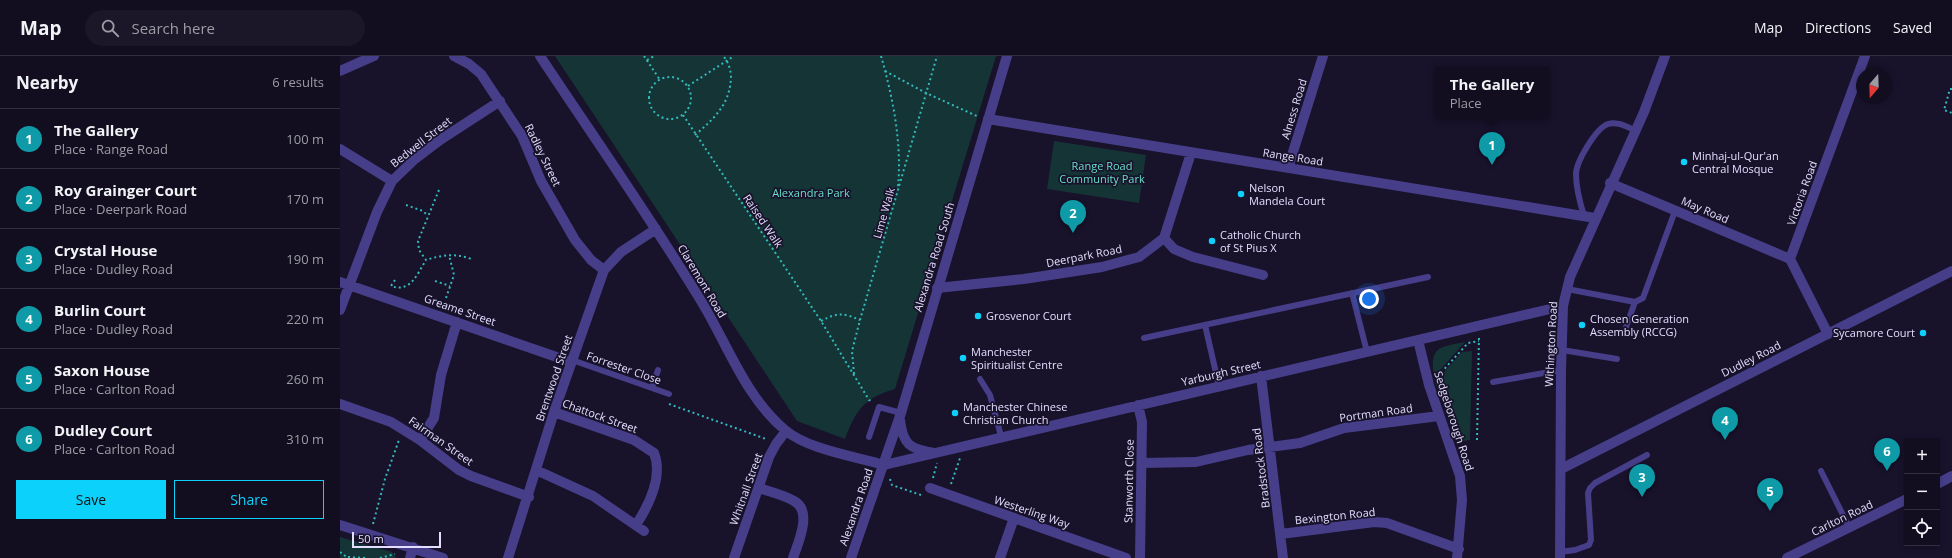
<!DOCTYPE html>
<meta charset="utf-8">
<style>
:root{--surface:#120e20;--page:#1b1729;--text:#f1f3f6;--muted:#9c9ca5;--line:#312e3e;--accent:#0cd1fb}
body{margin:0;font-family:"Open Sans",sans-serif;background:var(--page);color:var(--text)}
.controls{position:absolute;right:12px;bottom:12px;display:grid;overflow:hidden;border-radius:0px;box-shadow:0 2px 6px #0003}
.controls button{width:36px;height:36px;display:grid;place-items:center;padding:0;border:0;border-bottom:1px solid var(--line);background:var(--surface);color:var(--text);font:20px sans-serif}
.compass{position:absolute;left:1516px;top:12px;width:36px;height:36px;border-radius:50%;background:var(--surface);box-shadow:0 2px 6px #0003;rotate:199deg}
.scale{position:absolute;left:12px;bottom:10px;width:89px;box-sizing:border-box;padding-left:4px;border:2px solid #e3ddfe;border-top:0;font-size:11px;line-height:14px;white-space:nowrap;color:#e3ddfe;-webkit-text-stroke:3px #18122b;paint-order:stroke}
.you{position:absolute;left:1029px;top:243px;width:14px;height:14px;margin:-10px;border:3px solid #fff;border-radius:50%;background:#1a73e8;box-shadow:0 0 0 6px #1a73e833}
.badge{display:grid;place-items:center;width:26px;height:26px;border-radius:50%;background:var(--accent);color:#fff;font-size:13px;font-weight:700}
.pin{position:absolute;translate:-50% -33px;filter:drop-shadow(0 1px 2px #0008)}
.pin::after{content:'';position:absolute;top:21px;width:14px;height:12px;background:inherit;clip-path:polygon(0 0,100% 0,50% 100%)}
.popup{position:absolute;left:1095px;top:11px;width:114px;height:52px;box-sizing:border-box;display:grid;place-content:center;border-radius:0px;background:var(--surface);filter:drop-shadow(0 1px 3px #0005);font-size:13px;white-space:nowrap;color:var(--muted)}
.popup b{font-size:15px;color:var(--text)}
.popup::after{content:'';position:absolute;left:50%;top:100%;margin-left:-8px;border:8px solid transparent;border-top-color:var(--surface)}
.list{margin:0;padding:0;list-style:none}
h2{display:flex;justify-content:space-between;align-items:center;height:52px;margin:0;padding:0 16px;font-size:17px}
h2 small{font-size:13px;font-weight:400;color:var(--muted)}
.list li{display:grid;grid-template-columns:26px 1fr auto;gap:12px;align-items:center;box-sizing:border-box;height:60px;padding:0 16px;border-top:1px solid var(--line)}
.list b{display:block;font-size:15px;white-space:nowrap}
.list p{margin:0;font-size:13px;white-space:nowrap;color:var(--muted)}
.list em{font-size:13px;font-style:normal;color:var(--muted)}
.actions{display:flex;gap:8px;padding:12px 16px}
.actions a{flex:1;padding:9px 0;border:1px solid var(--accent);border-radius:0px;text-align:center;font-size:14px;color:var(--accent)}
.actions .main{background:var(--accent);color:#111}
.icon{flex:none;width:22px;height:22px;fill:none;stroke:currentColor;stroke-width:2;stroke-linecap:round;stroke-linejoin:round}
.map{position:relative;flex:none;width:1612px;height:502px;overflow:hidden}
header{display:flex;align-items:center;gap:24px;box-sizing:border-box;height:56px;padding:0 20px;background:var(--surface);border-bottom:1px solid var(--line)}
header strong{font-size:19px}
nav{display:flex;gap:22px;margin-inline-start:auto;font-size:14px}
.search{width:280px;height:36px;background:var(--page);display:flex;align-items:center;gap:10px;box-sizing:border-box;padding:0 14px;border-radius:22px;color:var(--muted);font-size:15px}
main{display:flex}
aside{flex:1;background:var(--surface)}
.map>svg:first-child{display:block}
.green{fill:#153435}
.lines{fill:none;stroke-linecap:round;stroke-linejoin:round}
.path{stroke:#33babc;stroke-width:2;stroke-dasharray:2 3;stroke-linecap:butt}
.service{stroke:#463e89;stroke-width:6}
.minor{stroke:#463e89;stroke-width:10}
.tertiary{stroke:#463e89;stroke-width:10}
.poi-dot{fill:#0cd1fb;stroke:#18122b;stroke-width:1.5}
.labels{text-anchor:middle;stroke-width:3.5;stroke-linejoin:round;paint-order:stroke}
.street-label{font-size:11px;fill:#e3ddfe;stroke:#18122b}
.poi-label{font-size:11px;fill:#e3ddfe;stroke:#18122b;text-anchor:start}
.park-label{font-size:11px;fill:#68dfca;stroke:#18122b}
</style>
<header>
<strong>Map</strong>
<div class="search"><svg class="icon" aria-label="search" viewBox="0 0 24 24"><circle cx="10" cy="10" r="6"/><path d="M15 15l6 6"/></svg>Search here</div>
<nav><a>Map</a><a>Directions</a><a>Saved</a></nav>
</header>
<main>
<aside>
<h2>Nearby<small>6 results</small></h2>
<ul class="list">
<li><span class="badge" style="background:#0f9aa8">1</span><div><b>The Gallery</b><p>Place · Range Road</p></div><em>100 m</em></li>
<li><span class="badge" style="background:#0f9aa8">2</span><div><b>Roy Grainger Court</b><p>Place · Deerpark Road</p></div><em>170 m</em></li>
<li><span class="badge" style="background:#0f9aa8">3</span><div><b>Crystal House</b><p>Place · Dudley Road</p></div><em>190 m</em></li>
<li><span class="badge" style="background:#0f9aa8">4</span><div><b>Burlin Court</b><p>Place · Dudley Road</p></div><em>220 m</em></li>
<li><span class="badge" style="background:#0f9aa8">5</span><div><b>Saxon House</b><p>Place · Carlton Road</p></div><em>260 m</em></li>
<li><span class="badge" style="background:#0f9aa8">6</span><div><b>Dudley Court</b><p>Place · Carlton Road</p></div><em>310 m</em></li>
</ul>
<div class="actions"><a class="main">Save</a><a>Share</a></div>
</aside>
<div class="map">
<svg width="1612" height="502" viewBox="0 0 1612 502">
<rect width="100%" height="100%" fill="#18122b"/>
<path class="green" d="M215 0H656L555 333C524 342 516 354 505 383L457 365Z
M714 85 806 99 799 147 707 133Z
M1125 286 1094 321C1089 290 1100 291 1125 286Z
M1132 295 1130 384 1117 386 1095 326 1122 296Z
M0 481 52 496 56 502H0Z"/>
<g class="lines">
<path class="path" d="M304 0 320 24
M541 0C553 42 562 87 558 131
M307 4 314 0
M545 15 586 37 639 61
M309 42a21 21 0 1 1 42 0a21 21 0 1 1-42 0Z
M348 30 394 0
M1612 33H1610L1604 54 1612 57
M343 59 481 265 529 344 533 346
M355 79C375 62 391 47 391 19 390 12 388 5 383 0
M99 134 78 185 79 194 86 204C101 199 116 197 131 203
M66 149 83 155 87 159
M55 224 51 230C71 237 77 218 86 204
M95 225 110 230
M106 242 114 219 109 199
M481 265C498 256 503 257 520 264
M514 318 512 295 520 264 597 0
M1098 320 1128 287 1139 285
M329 348 426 383
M1137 384 1139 279
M593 422 597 407
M550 423 552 429 581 439
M611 428 620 402
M33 468 45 423 59 384
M0 496 8 502
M8 501 26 502
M40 502 55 498"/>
<path class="service" d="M1244 160C1240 147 1236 133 1236 118 1236 106 1256 72 1268 68 1277 65 1287 71 1295 74
M1227 233 1295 246 1303 242 1335 155
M1012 237 1027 296
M865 269 879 330
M1286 271 1295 246
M804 282 1088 221
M1222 294 1277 303
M232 304 329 338
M640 323 650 339 661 380
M1153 326 1221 314
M312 332 318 314
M529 381 539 351 561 357
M1481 415 1509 471
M1220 496 1235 494 1249 489 1251 484 1248 437 1250 432 1255 427 1307 399"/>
<path class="minor" d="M114 0 129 8 141 18 182 80 201 125 235 184 251 204 264 214
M200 0C253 80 308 158 358 240 386 284 404 340 445 374 469 394 514 400 544 409L1223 250
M0 15 34 0
M648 63 1255 162
M0 93 52 125
M948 112 983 0
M1270 127 1450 203
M824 182 834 193 853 201 923 219
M0 226 231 306
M597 232 684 223 762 211 799 201 824 182 851 97
M0 254 37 156 52 125 75 103 100 84 160 45
M1488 278 1450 203 1525 0
M1078 284 1089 329 1120 420 1122 444 1117 502
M921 320 943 502
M0 348 51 366 80 384 119 414 131 420 189 441
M798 349 802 366 800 502
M214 356 294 384 314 397C323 420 309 449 296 469
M80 384 94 362 101 319 117 266
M802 407 856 406 908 394 960 387 1004 372 1099 360
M1221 413 1612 215
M196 414 253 440 304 475
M1597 428 1612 420
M419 432C430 436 444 439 454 445 473 455 458 487 453 502
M590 432 786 502
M0 469 103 502
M941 478 1034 466 1047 467 1119 493
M70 502 73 491
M168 502 214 356 264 214 281 196 316 173
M394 502 429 401 436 388 446 375
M660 502 674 462
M1447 502 1567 443"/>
<path class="tertiary" d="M560 364C563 389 570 393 594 397
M511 502 561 357 667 0
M1220 502 1221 314 1223 250 1230 221 1304 56 1325 0"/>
</g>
<g class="poi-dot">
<circle cx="1344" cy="106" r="4"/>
<circle cx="901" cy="138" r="4"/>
<circle cx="872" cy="185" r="4"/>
<circle cx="638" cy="260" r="4"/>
<circle cx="1242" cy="269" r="4"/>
<circle cx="1583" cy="277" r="4"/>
<circle cx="623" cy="302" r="4"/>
<circle cx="615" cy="357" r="4"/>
</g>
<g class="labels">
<g class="street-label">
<text transform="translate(954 53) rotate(-73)" y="4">Alness Road</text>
<text transform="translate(81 86) rotate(-38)" y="4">Bedwell Street</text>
<text transform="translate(203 99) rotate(64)" y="4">Radley Street</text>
<text transform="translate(953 101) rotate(9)" y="4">Range Road</text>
<text transform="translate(1462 137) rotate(-70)" y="4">Victoria Road</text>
<text transform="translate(1365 154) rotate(23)" y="4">May Road</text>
<text transform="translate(544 157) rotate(-74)" y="4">Lime Walk</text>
<text transform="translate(423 165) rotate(56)" y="4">Raised Walk</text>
<text transform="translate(744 200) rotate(-11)" y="4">Deerpark Road</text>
<text transform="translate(594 201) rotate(-73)" y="4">Alexandra Road South</text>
<text transform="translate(362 225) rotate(59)" y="4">Claremont Road</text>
<text transform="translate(120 254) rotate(19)" y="4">Greame Street</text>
<text transform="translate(1211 288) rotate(-87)" y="4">Withington Road</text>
<text transform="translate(1411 303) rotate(-27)" y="4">Dudley Road</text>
<text transform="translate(284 312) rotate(19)" y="4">Forrester Close</text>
<text transform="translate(881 317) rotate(-13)" y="4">Yarburgh Street</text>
<text transform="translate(214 322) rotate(-71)" y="4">Brentwood Street</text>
<text transform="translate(1036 357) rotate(-8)" y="4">Portman Road</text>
<text transform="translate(260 360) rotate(20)" y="4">Chattock Street</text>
<text transform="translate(1114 365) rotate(72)" y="4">Sedgeborough Road</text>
<text transform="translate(101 385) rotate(35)" y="4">Fairman Street</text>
<text transform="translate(921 412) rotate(-97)" y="4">Bradstock Road</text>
<text transform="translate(789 425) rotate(-89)" y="4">Stanworth Close</text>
<text transform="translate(406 433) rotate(-70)" y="4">Whitnall Street</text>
<text transform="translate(516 451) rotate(-71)" y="4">Alexandra Road</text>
<text transform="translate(692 456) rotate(19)" y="4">Westerling Way</text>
<text transform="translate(995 460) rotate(-6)" y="4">Bexington Road</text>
<text transform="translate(1502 462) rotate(-26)" y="4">Carlton Road</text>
</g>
<g class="poi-label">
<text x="1352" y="104">Minhaj-ul-Qur'an<tspan x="1352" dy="13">Central Mosque</tspan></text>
<text x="909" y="136">Nelson<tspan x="909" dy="13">Mandela Court</tspan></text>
<text x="880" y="183">Catholic Church<tspan x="880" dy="13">of St Pius X</tspan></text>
<text x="646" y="264">Grosvenor Court</text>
<text x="1250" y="267">Chosen Generation<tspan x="1250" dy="13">Assembly (RCCG)</tspan></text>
<text x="1575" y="281" text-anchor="end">Sycamore Court</text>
<text x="631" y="300">Manchester<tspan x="631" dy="13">Spiritualist Centre</tspan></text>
<text x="623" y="355">Manchester Chinese<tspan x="623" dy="13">Christian Church</tspan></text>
</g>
<g class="park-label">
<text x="762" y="114">Range Road<tspan x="762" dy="13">Community Park</tspan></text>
<text x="471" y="141">Alexandra Park</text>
</g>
</g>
</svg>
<div class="controls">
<button>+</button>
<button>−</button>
<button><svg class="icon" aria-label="locate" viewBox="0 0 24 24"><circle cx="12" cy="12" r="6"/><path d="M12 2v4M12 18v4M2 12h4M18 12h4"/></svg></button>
</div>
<svg class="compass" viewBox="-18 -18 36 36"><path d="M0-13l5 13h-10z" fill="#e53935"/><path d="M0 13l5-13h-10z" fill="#9c9ca5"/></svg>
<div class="scale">50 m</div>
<div class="you"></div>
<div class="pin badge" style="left:1152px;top:109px;background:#0f9aa8">1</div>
<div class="popup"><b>The Gallery</b>Place</div>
<div class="pin badge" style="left:733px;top:177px;background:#0f9aa8">2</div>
<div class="pin badge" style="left:1302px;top:441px;background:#0f9aa8">3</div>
<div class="pin badge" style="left:1385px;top:384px;background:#0f9aa8">4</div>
<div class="pin badge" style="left:1430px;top:455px;background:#0f9aa8">5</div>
<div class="pin badge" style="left:1547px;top:415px;background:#0f9aa8">6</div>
</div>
</main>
